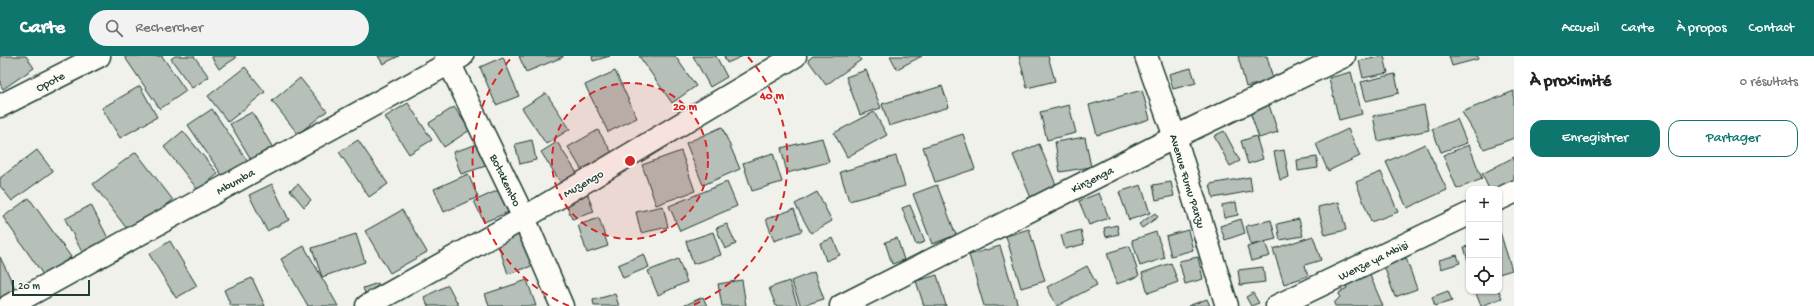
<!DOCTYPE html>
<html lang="fr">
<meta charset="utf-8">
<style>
:root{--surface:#fff;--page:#f2f2f2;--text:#202124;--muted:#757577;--line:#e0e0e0;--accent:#0f766e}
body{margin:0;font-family:"Gochi Hand",sans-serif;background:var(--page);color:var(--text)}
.controls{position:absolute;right:12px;bottom:12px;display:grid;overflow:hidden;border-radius:8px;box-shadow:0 1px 3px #0004}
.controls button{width:36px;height:36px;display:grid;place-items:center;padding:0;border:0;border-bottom:1px solid var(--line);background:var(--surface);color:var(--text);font:20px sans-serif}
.scale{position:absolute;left:12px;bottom:10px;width:78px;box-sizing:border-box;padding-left:4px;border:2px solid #1f3d34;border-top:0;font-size:11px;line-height:14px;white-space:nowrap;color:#1f3d34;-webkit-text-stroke:3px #fdfcf7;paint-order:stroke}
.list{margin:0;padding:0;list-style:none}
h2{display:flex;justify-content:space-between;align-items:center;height:52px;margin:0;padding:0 16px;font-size:17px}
h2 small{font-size:13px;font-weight:400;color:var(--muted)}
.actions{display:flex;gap:8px;padding:12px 16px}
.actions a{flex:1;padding:9px 0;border:1px solid var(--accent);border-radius:12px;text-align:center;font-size:14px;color:var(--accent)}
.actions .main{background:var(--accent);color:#fff}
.icon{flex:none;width:22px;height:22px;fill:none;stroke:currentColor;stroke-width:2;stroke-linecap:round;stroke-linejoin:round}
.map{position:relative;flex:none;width:1514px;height:250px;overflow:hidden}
header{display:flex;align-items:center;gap:24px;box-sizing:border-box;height:56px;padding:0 20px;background:var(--accent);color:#fff}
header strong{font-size:19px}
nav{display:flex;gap:22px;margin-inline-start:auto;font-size:14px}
.search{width:280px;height:36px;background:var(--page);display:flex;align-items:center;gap:10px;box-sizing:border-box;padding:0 14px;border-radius:22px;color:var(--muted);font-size:15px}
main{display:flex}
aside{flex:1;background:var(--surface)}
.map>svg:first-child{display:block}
.building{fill:#b6bfb8;stroke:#1f3d34}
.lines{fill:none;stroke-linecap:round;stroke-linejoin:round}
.minor-casing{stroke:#1f3d34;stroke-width:25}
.minor{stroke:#fdfcf7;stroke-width:22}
.ring{fill:none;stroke:#d62828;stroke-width:2;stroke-dasharray:7 5}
.labels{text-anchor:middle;stroke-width:3;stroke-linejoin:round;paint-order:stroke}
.street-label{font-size:12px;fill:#1f3d34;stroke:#fdfcf7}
.centre{fill:#d62828;stroke:#fdfcf7;stroke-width:2}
.ring-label{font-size:12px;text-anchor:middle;font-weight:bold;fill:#d62828;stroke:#fdfcf7;stroke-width:3;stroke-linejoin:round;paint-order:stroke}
</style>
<header>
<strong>Carte</strong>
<div class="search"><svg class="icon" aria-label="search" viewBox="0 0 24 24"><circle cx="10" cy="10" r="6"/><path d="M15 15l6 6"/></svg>Rechercher</div>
<nav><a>Accueil</a><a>Carte</a><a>À propos</a><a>Contact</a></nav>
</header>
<main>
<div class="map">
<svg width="1514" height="250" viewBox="0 0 1514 250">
<rect width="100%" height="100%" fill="#f0f1eb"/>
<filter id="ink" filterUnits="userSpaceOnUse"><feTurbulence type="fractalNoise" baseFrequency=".025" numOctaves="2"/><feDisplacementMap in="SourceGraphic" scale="8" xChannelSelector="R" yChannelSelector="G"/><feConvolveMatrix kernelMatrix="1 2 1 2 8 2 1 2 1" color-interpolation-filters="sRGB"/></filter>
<g filter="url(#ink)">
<path class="building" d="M0 0H26L34 12 3 33 0 28Z
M124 0H162L186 35 160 53Z
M175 0H194L209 21 192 32 171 3Z
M211 0H235L236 2 219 13Z
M378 0H399L383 8Z
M519 0H563V1L526 16Z
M592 0H610L593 5Z
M639 0H675L696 30 672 47Z
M693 0H716L727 21 710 31Z
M724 0H743L727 7Z
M813 0H858L861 4 826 29 808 4Z
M890 0H922L897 13Z
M1019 0H1048L1055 25 1027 32Z
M1238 0H1267L1273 24 1246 31Z
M1384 0 1388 17 1363 22 1359 5Z
M1449 0H1478V3L1452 10Z
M503 1 519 40 496 49 480 11Z
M245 11 265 36 228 66 208 40Z
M1191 12 1196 27 1173 33 1169 18Z
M866 14 881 52 860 59 846 21Z
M615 15 637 62 608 76 585 29Z
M1351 16 1362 58 1339 64 1329 22Z
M1395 18 1399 37 1366 45 1361 26Z
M300 22 327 55 298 78 272 45Z
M140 30 157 61 120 82 102 52Z
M942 30 949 51 889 70 882 48Z
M1142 34 1150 63 1097 79 1089 49Z
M1514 35V82L1484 93 1462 56Z
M546 37 570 73 546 88 522 52Z
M408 47 432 84 409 98 385 61Z
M1069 49 1076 77 1047 84 1040 56Z
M1269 49 1278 76 1259 82 1250 56Z
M1424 49 1429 74 1378 85 1373 60Z
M454 51 470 74 444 91 429 67Z
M212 53 248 106 224 122 188 69Z
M252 56 273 92 252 105 230 68Z
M874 56 887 79 847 101 834 77Z
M1457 63 1467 87 1441 96 1432 73Z
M722 71 740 113 703 129 686 87Z
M1348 73 1360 100 1328 115 1316 88Z
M598 74 614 100 584 118 568 91Z
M183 75 218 118 198 134 164 91Z
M1224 75 1240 105 1230 110 1214 80Z
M963 78 975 113 935 126 923 91Z
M1256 80 1263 103 1248 108 1241 85Z
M1085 81 1091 111 1060 116 1055 86Z
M822 82 829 106 787 117 781 92Z
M358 84 388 128 369 141 339 96Z
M532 84 536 104 520 108 515 88Z
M557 86 577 117 561 127 541 96Z
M478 88 486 110 461 118 453 96Z
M1039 88 1057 131 1031 142 1013 99Z
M1425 88 1447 134 1407 152 1386 106Z
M1469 89 1482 123 1457 133 1443 99Z
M37 94 53 115 12 145 0 130V122Z
M1284 94 1289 121 1280 124 1274 96Z
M681 95 695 135 656 149 642 109Z
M136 96 173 144 130 177 93 128Z
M773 97 782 126 752 135 743 107Z
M896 100 905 130 849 145 840 116Z
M1317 101 1318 112 1298 115 1297 104Z
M1514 101V125L1498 133H1489L1482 118Z
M1381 116 1398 156 1371 166 1356 126Z
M468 118 478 141 444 156 434 133Z
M1250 121 1252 135 1213 142 1210 128Z
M727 126 737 150 680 175 669 150Z
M1171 126 1174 140 1156 144 1153 129Z
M272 128 289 164 267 175 249 139Z
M298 128 311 144 304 151 290 134Z
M937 129 956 179 932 188 913 138Z
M1141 129 1150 157 1129 164 1119 136Z
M501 133 511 155 484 166 474 145Z
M586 134 594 156 572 163 564 142Z
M817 136 832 165 811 177 795 148Z
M1099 137 1109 162 1089 169 1079 145Z
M29 142 71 201 44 220 3 161Z
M1236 146 1238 159 1224 162 1222 149Z
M1339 146 1346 174 1325 179 1318 151Z
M91 149 109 184 83 198 65 163Z
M910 149 925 186 916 189 902 152Z
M663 150 668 171 641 177 636 156Z
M794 153 802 175 774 185 766 163Z
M402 154 427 196 390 217 365 175Z
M1155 157 1158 161 1142 172 1139 168Z
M599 162 608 190 587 197 578 169Z
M1241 163 1245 177 1225 184 1220 170Z
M1299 163 1303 180 1280 184 1277 168Z
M1271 164 1276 183 1251 189 1246 170Z
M727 168 736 188 725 193 716 172Z
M1117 169 1119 178 1106 181 1104 172Z
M522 173 535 209 508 218 496 182Z
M1029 173 1045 225 1021 232 1006 180Z
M1499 173 1512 214 1499 218Z
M1081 174 1084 188 1065 193 1061 179Z
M1188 174 1193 194 1171 200 1166 180Z
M713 176 721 199 693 208 686 185Z
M1156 176 1165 202 1140 210 1132 184Z
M356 178 365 206 322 221 312 192Z
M1313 180 1321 204 1305 209 1308 220 1284 228 1273 193Z
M833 182 840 199 826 205 820 187Z
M897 182 904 204 892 208 885 186Z
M170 185 197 230 176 242 149 198Z
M1265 186 1270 200 1251 205 1247 191Z
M304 190 338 250H308L281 203Z
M1000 190 1018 250H984L969 199Z
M1130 190 1139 220 1117 228 1107 197Z
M1469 190V208L1464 191Z
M644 198 649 211 623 222 618 209Z
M1457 199 1460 207 1441 213 1439 204Z
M0 201 16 234 0 242Z
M1198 201 1203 223 1185 228 1179 205Z
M1406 202 1417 233 1395 241 1384 210Z
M678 203 687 226 658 239 648 215Z
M1171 207 1178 226 1148 237 1142 217Z
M1087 210 1097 229 1057 250 1047 231Z
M1263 211 1265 226 1240 229 1238 214Z
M814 216 824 243 801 250 791 225Z
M1369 217 1383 250H1335L1334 247 1340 241 1339 237 1347 232 1345 228Z
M937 219 946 250H924L916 225Z
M252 222 265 250H231L224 234Z
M527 224 536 250H489L485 238Z
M742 224 746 250H722L718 228Z
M789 225 798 250H776L769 232Z
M378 227 382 238 367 242 363 232Z
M448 229 459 250H428L424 241Z
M1448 235 1452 245 1435 250 1432 241Z
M1475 235H1499L1502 242 1481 250Z
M1253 237 1259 247 1251 250 1246 241Z
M615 238 619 250H594L593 244Z
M703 241 707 250H683Z
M1207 243 1210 250H1188Z"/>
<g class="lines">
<defs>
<path id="minor" d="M446 0 524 162 562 250
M1146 0 1175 81 1227 250
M0 50 99 0
M1499 143 1514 136
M9 250 462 0
M367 250 524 162 795 0
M841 250 1175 81 1344 0
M1277 250 1469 158"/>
</defs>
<use href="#minor" class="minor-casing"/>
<use href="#minor" class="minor"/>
</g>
</g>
<circle cx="630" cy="105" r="78" fill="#d62828" fill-opacity=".12"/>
<g class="ring">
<circle cx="630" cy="105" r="78"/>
<path d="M569 250A157 157 0 0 1 512 1M748 1A157 157 0 0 1 691 250"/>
</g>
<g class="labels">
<g class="street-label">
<text transform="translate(50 25) rotate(-27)" y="4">Opote</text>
<text transform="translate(1092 123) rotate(-27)" y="4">Kinzenga</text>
<text transform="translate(506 124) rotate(64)" y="4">Botakembo</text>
<text transform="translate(235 125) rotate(-29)" y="4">Mbumba</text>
<text transform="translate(1188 125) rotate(73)" y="4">Avenue Fumu Panzu</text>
<text transform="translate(583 127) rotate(-30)" y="4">Muzengo</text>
<text transform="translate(1373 204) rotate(-26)" y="4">Wenze ya Mbisi</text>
</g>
</g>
<circle cx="630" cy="105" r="6" class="centre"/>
<g class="ring-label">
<text x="772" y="43">40 m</text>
<text x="685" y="54">20 m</text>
</g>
</svg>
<div class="controls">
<button>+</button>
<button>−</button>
<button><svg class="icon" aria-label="locate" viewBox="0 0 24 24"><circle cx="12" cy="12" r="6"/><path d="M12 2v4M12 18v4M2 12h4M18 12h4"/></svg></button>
</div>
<div class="scale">20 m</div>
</div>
<aside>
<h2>À proximité<small>0 résultats</small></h2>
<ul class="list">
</ul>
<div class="actions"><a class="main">Enregistrer</a><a>Partager</a></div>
</aside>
</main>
